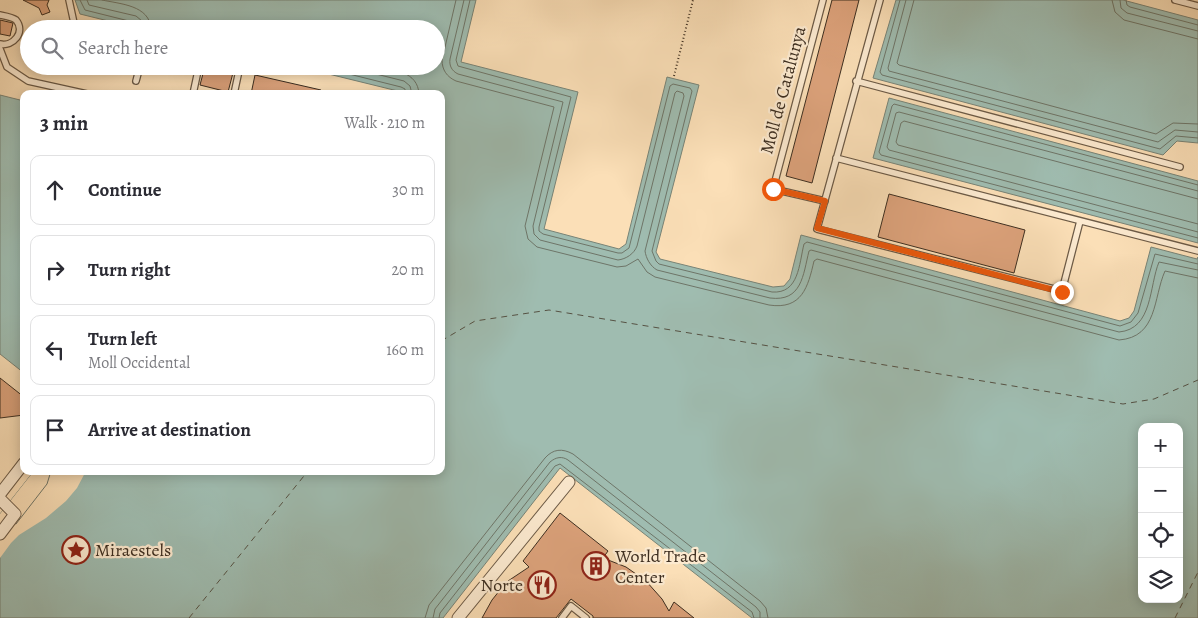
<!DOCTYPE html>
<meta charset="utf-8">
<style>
:root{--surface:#fff;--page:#f7f7f7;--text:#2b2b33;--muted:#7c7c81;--line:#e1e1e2}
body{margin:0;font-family:Alegreya,serif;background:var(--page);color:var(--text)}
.controls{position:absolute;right:15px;bottom:15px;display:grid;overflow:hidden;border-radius:10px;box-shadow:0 2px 12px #0003}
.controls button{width:45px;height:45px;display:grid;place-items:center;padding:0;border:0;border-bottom:1px solid var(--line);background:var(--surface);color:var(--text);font:25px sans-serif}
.stop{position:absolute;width:15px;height:15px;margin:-11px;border:4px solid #ea580c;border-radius:50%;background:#fff}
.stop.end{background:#ea580c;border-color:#fff;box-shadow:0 1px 5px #0008}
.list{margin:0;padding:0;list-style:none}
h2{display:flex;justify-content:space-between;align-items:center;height:65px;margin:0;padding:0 20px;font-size:21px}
h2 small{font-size:16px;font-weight:400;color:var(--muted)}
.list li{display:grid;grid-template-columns:32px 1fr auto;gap:15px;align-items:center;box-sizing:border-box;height:70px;margin:0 10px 10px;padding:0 10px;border:1px solid var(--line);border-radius:10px}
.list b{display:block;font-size:19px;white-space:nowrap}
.list p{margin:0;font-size:16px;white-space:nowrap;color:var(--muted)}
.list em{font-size:16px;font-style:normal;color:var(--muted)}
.icon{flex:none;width:28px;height:28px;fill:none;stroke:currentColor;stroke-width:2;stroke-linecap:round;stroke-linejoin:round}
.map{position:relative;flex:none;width:1198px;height:618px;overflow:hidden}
.search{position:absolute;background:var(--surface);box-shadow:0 2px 12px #0003;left:20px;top:20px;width:425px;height:55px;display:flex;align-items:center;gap:12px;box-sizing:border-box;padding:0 18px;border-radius:28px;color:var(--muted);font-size:19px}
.panel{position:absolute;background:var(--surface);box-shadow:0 2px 12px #0003;left:20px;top:90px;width:425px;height:385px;border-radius:10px}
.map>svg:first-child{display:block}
.water{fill:#9fbcb0;stroke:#788376;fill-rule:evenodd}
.pier{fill:#fbdfb7}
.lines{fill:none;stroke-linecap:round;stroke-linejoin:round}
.shore{stroke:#6e7568;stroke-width:1}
.ferry{stroke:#565244;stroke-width:1;stroke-dasharray:6 5;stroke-linecap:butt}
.building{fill:#dca27b;stroke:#3d2e20}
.lane-casing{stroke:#6c5a46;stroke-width:8}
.street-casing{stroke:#6c5a46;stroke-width:13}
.path{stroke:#3d2e20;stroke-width:2;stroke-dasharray:1 2.5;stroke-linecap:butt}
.lane{stroke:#fcead0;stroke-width:5.5}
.street{stroke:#fcead0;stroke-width:11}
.route{stroke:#ea580c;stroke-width:6}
.labels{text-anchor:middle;stroke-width:4.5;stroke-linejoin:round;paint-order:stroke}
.street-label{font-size:18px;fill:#3d2e20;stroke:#fcead0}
.poi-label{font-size:18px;fill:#3d2e20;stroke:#fcead0;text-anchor:start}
</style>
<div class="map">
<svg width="1198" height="618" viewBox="0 0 1198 618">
<rect width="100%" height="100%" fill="#fbdfb7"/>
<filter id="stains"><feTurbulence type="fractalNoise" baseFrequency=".004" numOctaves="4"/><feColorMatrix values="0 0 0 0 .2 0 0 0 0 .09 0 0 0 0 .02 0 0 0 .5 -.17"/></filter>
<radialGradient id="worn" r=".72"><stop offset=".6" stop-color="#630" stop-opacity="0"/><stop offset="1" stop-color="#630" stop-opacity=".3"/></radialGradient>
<path class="water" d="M75 0H476L461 62 578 92 544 229 619 249 626 244 667 77 699 85 656 252 660 259 773 287 784 286 790 279 801 235 1120 321 1129 318 1134 311 1151 247 1197 259 1198 257V618H752L560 468 443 618H0V514L34 471H441V94H410L296 66H436V29H141L80 14ZM1142 427H1179V599H1142Z
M896 0H1123L1198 20V143L1177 141 1163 155 873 78Z
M0 95 24 101V373L0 354Z
M889 98 1198 181V243L873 158Z"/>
<path class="pier" d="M34 471H86L77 488 66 501 46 518 19 535 11 543 0 558V514Z"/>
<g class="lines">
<path class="shore" d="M80 0 85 10 133 22 136 24 137 29
M87 0 89 5 136 16 142 21 143 29
M102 0C120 4 150 5 151 29
M456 0 442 60C442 70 447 77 456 81L554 107 525 226 528 239 537 247 617 267 626 266 638 259 647 272 655 277 769 305C802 310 808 287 814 261L817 259 1119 340C1158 337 1153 298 1165 271L1198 278
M464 0 450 59C449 66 452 71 458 74L563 102 533 226 534 234 540 240 618 260C626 259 634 254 637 246L675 93 677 91 683 93 684 96 645 251C646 258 650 266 657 270L770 298C802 302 803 275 809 251L811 250 1119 332C1153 329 1149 286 1159 262L1198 270
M470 0 456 60 458 66 571 97 539 227V231L543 234 618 253H622L629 248 670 86 673 84 690 88 692 91 652 251 656 261 659 264 772 292C799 294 799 264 804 244L807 242 1120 326 1131 322 1138 313 1155 254 1198 264
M900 0 880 72 882 75 1160 149 1176 136 1198 138
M906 0 888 68 889 71 1158 142 1175 130 1198 132
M914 0 897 63 899 65 1156 134 1173 123 1198 124
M1112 0 1115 12 1124 20 1198 39
M1120 0 1121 8 1127 13 1198 31
M1126 0 1127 5 1130 7 1198 25
M317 66 401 87 405 89V94
M344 66 404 81 410 86 412 94
M376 66C393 70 418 71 419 94
M1198 185 894 104 892 106 879 152 881 155 1198 238
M1198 191 899 112 896 113 887 147 889 150 1198 232
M1198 199 904 121 901 123 896 142 898 145 1198 224
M16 524 47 484 51 471
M425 618 429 605 545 458C553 449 562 448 573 454L760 601 766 608 768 618
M433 618 435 609 550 462C556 457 562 456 568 460L756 607 760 612V618
M439 618 440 613 555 466 560 464 752 612 754 618"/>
<path class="ferry" d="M441 341 475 321 549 310 1123 404 1154 399 1198 380
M189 618 308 471
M1175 618 1198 572"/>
</g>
<path class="building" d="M23 0H49L47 5 50 12 42 15 39 8Z
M832 0H859L812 183 786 176Z
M0 20 13 23 10 36 0 34Z
M205 66H221L234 69 228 92 200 85Z
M255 75 321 90 320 94H251Z
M889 194 1025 230 1014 273 878 237Z
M0 378 24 397V415L0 418Z
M560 513 608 551 603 558 626 567 646 581 662 599 669 611 674 602 694 618H593V616L571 599 556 618H482L492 600 500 590 508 581 529 567 523 561Z"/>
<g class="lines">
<defs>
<path id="lane" d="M69 0 74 23
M823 0 773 189 825 201
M880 0 817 229 1062 291 1080 221
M1175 0 1198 6
M0 15C5 16 12 17 16 20 26 32 13 47 0 44
M0 49 7 67 28 81 87 94
M136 81 140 66
M856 81 1180 167
M193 94 199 66
M234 94 240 66
M836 158 1198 251
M562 618 571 606 586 618"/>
<path id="street" d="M0 494 24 463
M0 499 15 514 0 534
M458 618 569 482"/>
</defs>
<use href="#lane" class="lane-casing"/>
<use href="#street" class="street-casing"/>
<path class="path" d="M674 76 693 0"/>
<use href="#lane" class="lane"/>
<use href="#street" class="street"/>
</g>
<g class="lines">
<path class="route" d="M773 189 825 201 817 228 1062 292"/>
</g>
<defs>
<symbol id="sight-ring" viewBox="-11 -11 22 22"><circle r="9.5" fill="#fcead0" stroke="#8f2418" stroke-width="1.5"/><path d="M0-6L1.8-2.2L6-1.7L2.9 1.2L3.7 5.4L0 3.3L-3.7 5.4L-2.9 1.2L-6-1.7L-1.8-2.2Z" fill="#8f2418"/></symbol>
<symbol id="building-ring" viewBox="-11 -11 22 22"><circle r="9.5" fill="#fcead0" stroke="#8f2418" stroke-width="1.5"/><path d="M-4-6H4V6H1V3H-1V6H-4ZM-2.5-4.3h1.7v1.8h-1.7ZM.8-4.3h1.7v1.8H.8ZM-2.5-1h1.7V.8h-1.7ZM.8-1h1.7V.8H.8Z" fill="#8f2418"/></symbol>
<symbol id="restaurant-ring" viewBox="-11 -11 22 22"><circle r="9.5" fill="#fcead0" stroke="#8f2418" stroke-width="1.5"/><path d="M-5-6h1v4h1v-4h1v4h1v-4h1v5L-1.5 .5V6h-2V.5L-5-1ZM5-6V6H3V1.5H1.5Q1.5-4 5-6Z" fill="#8f2418"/></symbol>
</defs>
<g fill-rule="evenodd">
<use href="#sight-ring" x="60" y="534" width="32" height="32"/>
<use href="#building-ring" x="580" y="550" width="32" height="32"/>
<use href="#restaurant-ring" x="526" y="569" width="32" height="32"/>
</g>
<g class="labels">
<g class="street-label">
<text transform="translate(783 90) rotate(-75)" y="6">Moll de Catalunya</text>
</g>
<g class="poi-label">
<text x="95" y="556">Miraestels</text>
<text x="615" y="562">World Trade<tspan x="615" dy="21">Center</tspan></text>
<text x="523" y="591" text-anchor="end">Norte</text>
</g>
</g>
<rect width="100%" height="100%" filter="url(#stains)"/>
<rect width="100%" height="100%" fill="url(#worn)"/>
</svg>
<div class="controls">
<button>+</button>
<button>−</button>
<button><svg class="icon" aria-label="locate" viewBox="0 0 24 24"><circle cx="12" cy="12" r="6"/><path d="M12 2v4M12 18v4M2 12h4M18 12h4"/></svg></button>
<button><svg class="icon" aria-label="layers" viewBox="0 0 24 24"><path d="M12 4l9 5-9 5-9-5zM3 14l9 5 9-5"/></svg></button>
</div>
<div class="stop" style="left:773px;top:189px"></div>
<div class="stop end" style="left:1062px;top:292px"></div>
<div class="search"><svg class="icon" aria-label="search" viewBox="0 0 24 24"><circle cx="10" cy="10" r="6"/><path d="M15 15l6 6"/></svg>Search here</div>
<section class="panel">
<h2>3 min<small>Walk · 210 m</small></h2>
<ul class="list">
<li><svg class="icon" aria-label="ahead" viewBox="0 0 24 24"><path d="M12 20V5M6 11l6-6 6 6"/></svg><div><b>Continue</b></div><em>30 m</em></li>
<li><svg class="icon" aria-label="right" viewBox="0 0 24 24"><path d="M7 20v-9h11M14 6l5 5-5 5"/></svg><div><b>Turn right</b></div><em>20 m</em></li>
<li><svg class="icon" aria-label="left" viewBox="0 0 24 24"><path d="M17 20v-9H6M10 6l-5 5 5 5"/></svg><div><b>Turn left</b><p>Moll Occidental</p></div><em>160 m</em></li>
<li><svg class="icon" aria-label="arrive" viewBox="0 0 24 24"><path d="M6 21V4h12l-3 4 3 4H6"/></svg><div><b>Arrive at destination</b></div></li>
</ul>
</section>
</div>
